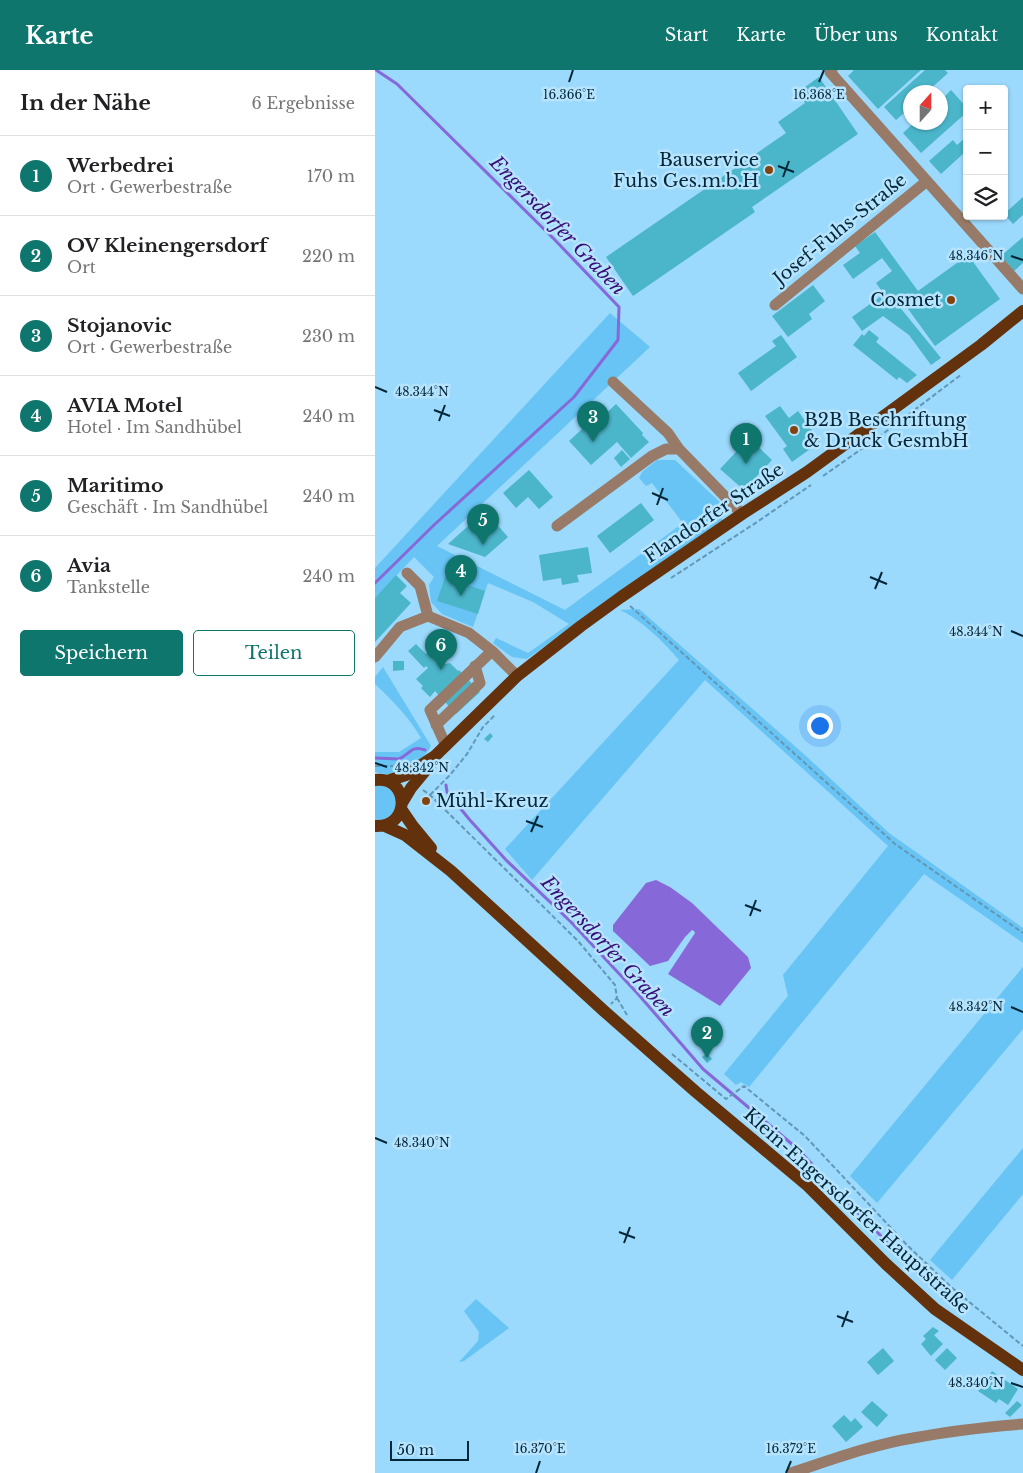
<!DOCTYPE html>
<html lang="de">
<meta charset="utf-8">
<style>
:root{--surface:#fff;--page:#f2f2f2;--text:#202124;--muted:#757577;--line:#e0e0e0;--accent:#0f766e}
body{margin:0;font-family:"Libre Baskerville",serif;background:var(--page);color:var(--text)}
.controls{position:absolute;right:15px;top:15px;display:grid;overflow:hidden;border-radius:5px;box-shadow:0 1px 4px #0004}
.controls button{width:45px;height:45px;display:grid;place-items:center;padding:0;border:0;border-bottom:1px solid var(--line);background:var(--surface);color:var(--text);font:25px sans-serif}
.compass{position:absolute;left:528px;top:15px;width:45px;height:45px;border-radius:50%;background:var(--surface);box-shadow:0 1px 4px #0004;rotate:21deg}
.scale{position:absolute;left:15px;bottom:12px;width:79px;box-sizing:border-box;padding-left:5px;border:2px solid #022637;border-top:0;font-size:14px;line-height:18px;white-space:nowrap;color:#022637;-webkit-text-stroke:4px #b6e4ff;paint-order:stroke}
.you{position:absolute;left:444px;top:655px;width:18px;height:18px;margin:-12px;border:4px solid #fff;border-radius:50%;background:#1a73e8;box-shadow:0 0 0 8px #1a73e833}
.badge{display:grid;place-items:center;width:32px;height:32px;border-radius:50%;background:var(--accent);color:#fff;font-size:16px;font-weight:700}
.pin{position:absolute;translate:-50% -41px;filter:drop-shadow(0 1px 2px #0008)}
.pin::after{content:'';position:absolute;top:26px;width:18px;height:15px;background:inherit;clip-path:polygon(0 0,100% 0,50% 100%)}
.list{margin:0;padding:0;list-style:none}
h2{display:flex;justify-content:space-between;align-items:center;height:65px;margin:0;padding:0 20px;font-size:21px}
h2 small{font-size:16px;font-weight:400;color:var(--muted)}
.list li{display:grid;grid-template-columns:32px 1fr auto;gap:15px;align-items:center;box-sizing:border-box;height:80px;padding:0 20px;border-top:1px solid var(--line)}
.list b{display:block;font-size:19px;white-space:nowrap}
.list p{margin:0;font-size:16px;white-space:nowrap;color:var(--muted)}
.list em{font-size:16px;font-style:normal;color:var(--muted)}
.actions{display:flex;gap:10px;padding:15px 20px}
.actions a{flex:1;padding:11px 0;border:1px solid var(--accent);border-radius:5px;text-align:center;font-size:18px;color:var(--accent)}
.actions .main{background:var(--accent);color:#fff}
.icon{flex:none;width:28px;height:28px;fill:none;stroke:currentColor;stroke-width:2;stroke-linecap:round;stroke-linejoin:round}
.map{position:relative;flex:none;width:648px;height:1403px;overflow:hidden}
header{display:flex;align-items:center;gap:30px;box-sizing:border-box;height:70px;padding:0 25px;background:var(--accent);color:#fff}
header strong{font-size:24px}
nav{display:flex;gap:28px;margin-inline-start:auto;font-size:18px}
main{display:flex}
aside{flex:1;background:var(--surface)}
.map>svg:first-child{display:block}
.green{fill:#67c4f4}
.water{fill:#8768d9}
.lines{fill:none;stroke-linecap:round;stroke-linejoin:round}
.stream{stroke:#8768d9;stroke-width:3}
.building{fill:#4bb5ca}
.path{stroke:#6398b5;stroke-width:2;stroke-dasharray:5 2.5;stroke-linecap:butt}
.minor{stroke:#977a67;stroke-width:11}
.major{stroke:#63320c;stroke-width:12}
.ticks{fill:none;stroke:#022637;stroke-width:2}
.poi-dot{fill:#84430e;stroke:#b6e4ff;stroke-width:2}
.labels{text-anchor:middle;stroke-width:5;stroke-linejoin:round;paint-order:stroke}
.poi-label{font-size:18px;fill:#022637;stroke:#b6e4ff;text-anchor:end}
.street-label{font-size:18px;fill:#022637;stroke:#b6e4ff}
.water-label{font-size:19px;font-style:italic;fill:#390d76;stroke:#b6e4ff}
.ticks-label{font-size:12px;text-anchor:middle;fill:#022637;stroke:#b6e4ff;stroke-width:5;stroke-linejoin:round;paint-order:stroke}
</style>
<header>
<strong>Karte</strong>
<nav><a>Start</a><a>Karte</a><a>Über uns</a><a>Kontakt</a></nav>
</header>
<main>
<aside>
<h2>In der Nähe<small>6 Ergebnisse</small></h2>
<ul class="list">
<li><span class="badge">1</span><div><b>Werbedrei</b><p>Ort · Gewerbestraße</p></div><em>170 m</em></li>
<li><span class="badge">2</span><div><b>OV Kleinengersdorf</b><p>Ort</p></div><em>220 m</em></li>
<li><span class="badge">3</span><div><b>Stojanovic</b><p>Ort · Gewerbestraße</p></div><em>230 m</em></li>
<li><span class="badge">4</span><div><b>AVIA Motel</b><p>Hotel · Im Sandhübel</p></div><em>240 m</em></li>
<li><span class="badge">5</span><div><b>Maritimo</b><p>Geschäft · Im Sandhübel</p></div><em>240 m</em></li>
<li><span class="badge">6</span><div><b>Avia</b><p>Tankstelle</p></div><em>240 m</em></li>
</ul>
<div class="actions"><a class="main">Speichern</a><a>Teilen</a></div>
</aside>
<div class="map">
<svg width="648" height="1403" viewBox="0 0 648 1403">
<rect width="100%" height="100%" fill="#9bd9fd"/>
<path class="green" d="M235 243 275 277 62 476 190 540 308 453 277 413 271 416 264 408 267 402 282 390H300L349 436 347 451 152 589 137 587 118 573 121 568 153 583 194 554 158 532 113 513 98 557 67 544 56 532 54 515 59 507 39 487 0 528V498Z
M264 539 431 686 514 763 648 858V873L549 804 374 1017 366 1012 361 1015 349 1004 413 926 408 905 513 776 330 610 157 810 130 779 304 590C291 574 264 548 245 540Z
M8 597 56 676C53 681 50 686 46 690 35 702 16 707 0 702V682H24L46 668C33 646 19 632 0 614V607Z
M0 715C27 715 30 748 0 751Z
M648 897V959L502 1133 475 1106Z
M648 1078V1124L577 1210 555 1190Z
M101 1229 134 1258 89 1291 84 1292 103 1271 104 1262 89 1241Z"/>
<path class="water" d="M281 810 295 817 317 833 373 887 376 898 345 936 293 904 320 863 319 861 317 860 310 867 293 891 275 896 238 861V855L271 813Z"/>
<g class="lines">
<path class="stream" d="M0 513 59 455 199 327 243 270 244 237 179 169 22 14 1 0
M0 688 24 689C36 684 35 675 50 680
M71 715 72 722 94 749 131 790 196 852 263 924 328 999 424 1080 469 1129 556 1216"/>
</g>
<path class="building" d="M479 0H546L503 39 473 6Z
M550 0H570L573 3 552 22H536V37L521 50 509 37Z
M444 7 483 64 377 137 380 142 258 226 231 187 411 63 403 52 430 33 423 22Z
M576 20 592 38V42L546 83 528 63 540 52H566V30Z
M592 66V86L589 83 566 104 554 91 578 70 582 75Z
M648 127V145L638 154 629 144Z
M500 162 543 221 593 185 625 229 560 276 528 232 523 235 566 288 556 295 534 265 508 246 487 261 477 247 509 224 501 213 517 201 507 188 478 209 468 195 485 183 480 176Z
M648 167V193L639 201 626 186Z
M438 215 450 231 434 244 437 249 413 267 397 246Z
M494 260 504 268 501 272 542 305 532 313 524 307 522 310 478 275 487 264 489 266Z
M406 265 422 287 376 321 363 303 401 276 397 271Z
M241 334 268 363 267 365 274 372 256 388 242 372 216 395 194 371 219 348 223 351Z
M405 336 414 348 423 341 445 372 417 392 408 379 412 376 390 346Z
M374 368 397 390 369 420 345 399Z
M247 380 255 389 246 397 239 388Z
M154 400 178 427 164 439 153 427 141 438 128 423Z
M266 433 279 450 235 483 222 466Z
M110 441 133 467 110 487 73 474Z
M213 477 217 503 202 505 204 512 187 515 186 508 168 511 164 485Z
M21 505 32 516 25 523 36 533 0 572V528Z
M70 507 110 521 103 544 62 531Z
M41 574 51 584 56 580 70 594 75 593 83 601 84 600 105 622 81 644 60 621 55 627 46 618 48 616 41 609 53 598 51 596 49 598 33 581Z
M18 591H29V600L18 601Z
M115 663 118 666 113 672 109 669Z
M332 983 337 989 332 993 327 987Z
M558 1257 564 1261 559 1265 568 1274 556 1286 546 1274 551 1269 548 1266Z
M508 1278 519 1291 503 1305 492 1292Z
M572 1278 582 1288 570 1300 560 1290Z
M617 1301 643 1319 633 1335 624 1329 621 1333 603 1321Z
M497 1331 513 1345 502 1357 486 1342Z
M642 1331 647 1335 635 1347 630 1343Z
M469 1345 476 1352 480 1348 488 1357 471 1372 457 1356Z"/>
<g class="lines">
<path class="path" d="M448 406 505 366 587 304
M296 508 382 452 436 415
M255 536 520 774 648 863
M0 696H18
M48 720 55 725 203 871 240 915 242 928 236 934
M55 725 75 705 92 684 108 657 121 644
M242 928 252 945
M297 984 351 1029 369 1016 430 1066 532 1175 576 1217 648 1276
M567 1229 576 1217"/>
<path class="minor" d="M457 0 455 2 648 219
M400 235 552 111
M238 312 293 363 304 379
M182 456 277 386 291 379H304L367 444
M32 503 45 516 53 546 94 563 117 581 142 606
M0 587 25 557 53 546
M61 655 105 613 100 596
M71 676 55 640 117 581
M416 1403C456 1390 496 1375 538 1368 574 1361 611 1357 648 1354"/>
<path class="major" d="M0 710C34 705 37 758 0 756
M12 711 31 705 60 686 142 606 206 556 246 527 367 444 432 402 606 275 648 241
M27 733 36 718 55 695
M26 739 37 755 56 778
M10 756 30 765 76 801 229 941 321 1022 433 1116 511 1194 560 1239 648 1300"/>
</g>
<path class="ticks" d="M194 12 198 0M444 12 449 0M403 96 419 102M408 107 414 91M636 186 648 190M0 317 12 322M59 340 75 346M64 351 70 335M277 423 293 430M282 435 288 418M495 507 512 514M500 519 507 502M636 561 648 566M0 693 12 697M151 751 168 757M156 762 163 746M370 835 386 841M375 846 381 830M636 937 648 942M0 1068 12 1073M244 1162 260 1168M249 1173 255 1157M462 1246 478 1252M467 1257 473 1241M636 1313 648 1317M161 1403 165 1391M411 1403 416 1391"/>
<g class="poi-dot">
<circle cx="394" cy="100" r="5"/>
<circle cx="576" cy="230" r="5"/>
<circle cx="419" cy="360" r="5"/>
<circle cx="51" cy="731" r="5"/>
</g>
<g class="labels">
<g class="poi-label">
<text x="384" y="96">Bauservice<tspan x="384" dy="21">Fuhs Ges.m.b.H</tspan></text>
<text x="566" y="236">Cosmet</text>
<text x="429" y="356" text-anchor="start">B2B Beschriftung<tspan x="429" dy="21">&amp; Druck GesmbH</tspan></text>
<text x="61" y="737" text-anchor="start">Mühl-Kreuz</text>
</g>
<g class="street-label">
<text transform="translate(465 159) rotate(-39)" y="6">Josef-Fuhs-Straße</text>
<text transform="translate(339 443) rotate(-34)" y="6">Flandorfer Straße</text>
<text transform="translate(482 1141) rotate(42)" y="6">Klein-Engersdorfer Hauptstraße</text>
</g>
<g class="water-label">
<text transform="translate(183 155) rotate(46)" y="7">Engersdorfer Graben</text>
<text transform="translate(233 876) rotate(47)" y="7">Engersdorfer Graben</text>
</g>
</g>
<g class="ticks-label">
<text x="194" y="29">16.366°E</text>
<text x="444" y="29">16.368°E</text>
<text x="601" y="190">48.346°N</text>
<text x="47" y="326">48.344°N</text>
<text x="601" y="566">48.344°N</text>
<text x="47" y="702">48.342°N</text>
<text x="601" y="941">48.342°N</text>
<text x="47" y="1077">48.340°N</text>
<text x="601" y="1317">48.340°N</text>
<text x="165" y="1383">16.370°E</text>
<text x="416" y="1383">16.372°E</text>
</g>
</svg>
<div class="controls">
<button>+</button>
<button>−</button>
<button><svg class="icon" aria-label="layers" viewBox="0 0 24 24"><path d="M12 4l9 5-9 5-9-5zM3 14l9 5 9-5"/></svg></button>
</div>
<svg class="compass" viewBox="-18 -18 36 36"><path d="M0-13l5 13h-10z" fill="#e53935"/><path d="M0 13l5-13h-10z" fill="#757577"/></svg>
<div class="scale">50 m</div>
<div class="you"></div>
<div class="pin badge" style="left:371px;top:394px">1</div>
<div class="pin badge" style="left:332px;top:988px">2</div>
<div class="pin badge" style="left:218px;top:372px">3</div>
<div class="pin badge" style="left:86px;top:526px">4</div>
<div class="pin badge" style="left:108px;top:475px">5</div>
<div class="pin badge" style="left:66px;top:600px">6</div>
</div>
</main>
